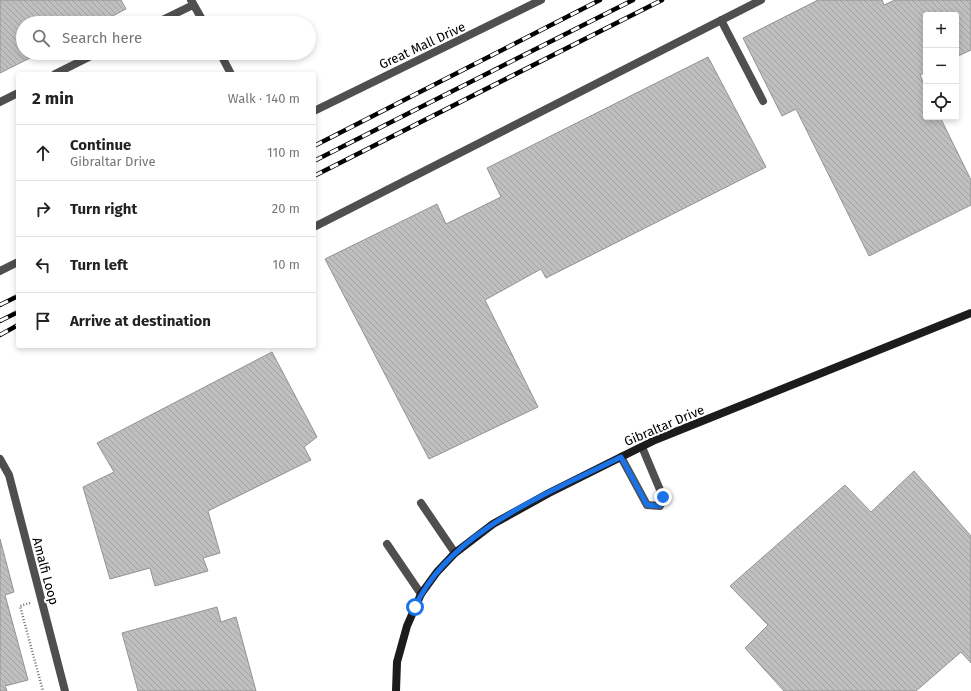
<!DOCTYPE html>
<meta charset="utf-8">
<style>
:root{--surface:#fff;--page:#f6f6f6;--text:#222;--muted:#767676;--line:#e0e0e0}
body{margin:0;font-family:"Fira Sans",sans-serif;background:var(--page);color:var(--text)}
.controls{position:absolute;right:12px;top:12px;display:grid;overflow:hidden;border-radius:4px;box-shadow:0 2px 6px #0003}
.controls button{width:36px;height:36px;display:grid;place-items:center;padding:0;border:0;border-bottom:1px solid var(--line);background:var(--surface);color:var(--text);font:20px sans-serif}
.stop{position:absolute;width:12px;height:12px;margin:-9px;border:3px solid #1a73e8;border-radius:50%;background:#fff}
.stop.end{background:#1a73e8;border-color:#fff;box-shadow:0 1px 4px #0008}
.list{margin:0;padding:0;list-style:none}
h2{display:flex;justify-content:space-between;align-items:center;height:52px;margin:0;padding:0 16px;font-size:17px}
h2 small{font-size:13px;font-weight:400;color:var(--muted)}
.list li{display:grid;grid-template-columns:26px 1fr auto;gap:12px;align-items:center;box-sizing:border-box;height:56px;padding:0 16px;border-top:1px solid var(--line)}
.list b{display:block;font-size:15px;white-space:nowrap}
.list p{margin:0;font-size:13px;white-space:nowrap;color:var(--muted)}
.list em{font-size:13px;font-style:normal;color:var(--muted)}
.icon{flex:none;width:22px;height:22px;fill:none;stroke:currentColor;stroke-width:2;stroke-linecap:round;stroke-linejoin:round}
.map{position:relative;flex:none;width:971px;height:691px;overflow:hidden}
.search{position:absolute;background:var(--surface);box-shadow:0 2px 6px #0003;left:16px;top:16px;width:300px;height:44px;display:flex;align-items:center;gap:10px;box-sizing:border-box;padding:0 14px;border-radius:22px;color:var(--muted);font-size:15px}
.panel{position:absolute;background:var(--surface);box-shadow:0 2px 6px #0003;left:16px;top:72px;width:300px;height:276px;border-radius:4px}
.map>svg:first-child{display:block}
.building{fill:url(#building-back-hatch);stroke:#939393}
.lines{fill:none;stroke-linecap:round;stroke-linejoin:round}
.path{stroke:#717171;stroke-width:2.5;stroke-dasharray:1 2;stroke-linecap:butt}
.lane{stroke:#4f4f4f;stroke-width:8}
.street{stroke:#4f4f4f;stroke-width:8}
.secondary{stroke:#1c1c1c;stroke-width:8}
.rail-casing{stroke:#000;stroke-width:4.5}
.rail{stroke:#fff;stroke-width:3;stroke-dasharray:9;stroke-linecap:butt}
.route{stroke:#1a73e8;stroke-width:5}
.labels{text-anchor:middle;stroke-width:4;stroke-linejoin:round;paint-order:stroke}
.street-label{font-size:13px;fill:#000;stroke:#fff}
</style>
<div class="map">
<svg width="971" height="691" viewBox="0 0 971 691">
<defs>
<pattern id="building-back-hatch" width="6" height="6" patternUnits="userSpaceOnUse"><rect width="6" height="6" fill="#bfbfbf"/><path d="M-1 5l2 2M0 0l6 6M5-1l2 2" fill="none" stroke="#a2a2a2"/></pattern>
</defs>
<rect width="100%" height="100%" fill="#fff"/>
<path class="building" d="M0 0H121L126 9 99 23H23V53H40L0 73Z
M818 0H882L884 5 895 0H971V50L956 57V15H926V72L920 75 926 88V117H940L971 180V205L869 256 796 109 782 116 743 38Z
M708 57 766 167 546 278 541 269 485 300 538 407 429 459 325 259 437 204 446 224 501 197 487 168Z
M272 352 317 437 304 447 311 460 208 511 220 553 203 558 208 571 155 586 150 568 110 579 83 487 114 472 97 443Z
M914 471 971 536V663L961 652 916 691H784L745 648 768 625 730 586 845 485 871 512Z
M0 539 14 592 5 595 28 680 5 686 7 691H0Z
M217 607 221 622 236 617 256 691H138L122 633Z"/>
<g class="lines">
<path class="path" d="M30 603 20 606 43 691"/>
<path class="lane" d="M191 0 204 23
M721 20 763 101
M156 23 193 5
M220 53 231 74
M55 74 97 53
M0 102 18 93
M314 227 761 0
M621 457 647 505 660 506 663 497 642 447
M421 503 455 553
M387 544 421 594"/>
<path class="street" d="M314 111 541 0
M0 271 18 262
M0 459 9 475 65 691"/>
<path class="secondary" d="M396 691 397 662 407 626 421 594 437 572 455 553 493 524 549 493 655 440 971 313"/>
<defs>
<path id="rail" d="M314 146 600 0
M314 161 633 0
M314 176 662 0
M0 305 18 296
M0 321 18 312
M0 335 18 325"/>
</defs>
<use href="#rail" class="rail-casing"/>
<use href="#rail" class="rail"/>
</g>
<g class="lines">
<path class="route" d="M415 607C449 531 551 492 621 457L647 505 660 506 663 497"/>
</g>
<g class="labels">
<g class="street-label">
<text transform="translate(422 45) rotate(-25)" y="5">Great Mall Drive</text>
<text transform="translate(664 425) rotate(-23)" y="5">Gibraltar Drive</text>
<text transform="translate(46 571) rotate(75)" y="5">Amalfi Loop</text>
</g>
</g>
</svg>
<div class="controls">
<button>+</button>
<button>−</button>
<button><svg class="icon" aria-label="locate" viewBox="0 0 24 24"><circle cx="12" cy="12" r="6"/><path d="M12 2v4M12 18v4M2 12h4M18 12h4"/></svg></button>
</div>
<div class="stop" style="left:415px;top:607px"></div>
<div class="stop end" style="left:663px;top:497px"></div>
<div class="search"><svg class="icon" aria-label="search" viewBox="0 0 24 24"><circle cx="10" cy="10" r="6"/><path d="M15 15l6 6"/></svg>Search here</div>
<section class="panel">
<h2>2 min<small>Walk · 140 m</small></h2>
<ul class="list">
<li><svg class="icon" aria-label="ahead" viewBox="0 0 24 24"><path d="M12 20V5M6 11l6-6 6 6"/></svg><div><b>Continue</b><p>Gibraltar Drive</p></div><em>110 m</em></li>
<li><svg class="icon" aria-label="right" viewBox="0 0 24 24"><path d="M7 20v-9h11M14 6l5 5-5 5"/></svg><div><b>Turn right</b></div><em>20 m</em></li>
<li><svg class="icon" aria-label="left" viewBox="0 0 24 24"><path d="M17 20v-9H6M10 6l-5 5 5 5"/></svg><div><b>Turn left</b></div><em>10 m</em></li>
<li><svg class="icon" aria-label="arrive" viewBox="0 0 24 24"><path d="M6 21V4h12l-3 4 3 4H6"/></svg><div><b>Arrive at destination</b></div></li>
</ul>
</section>
</div>
